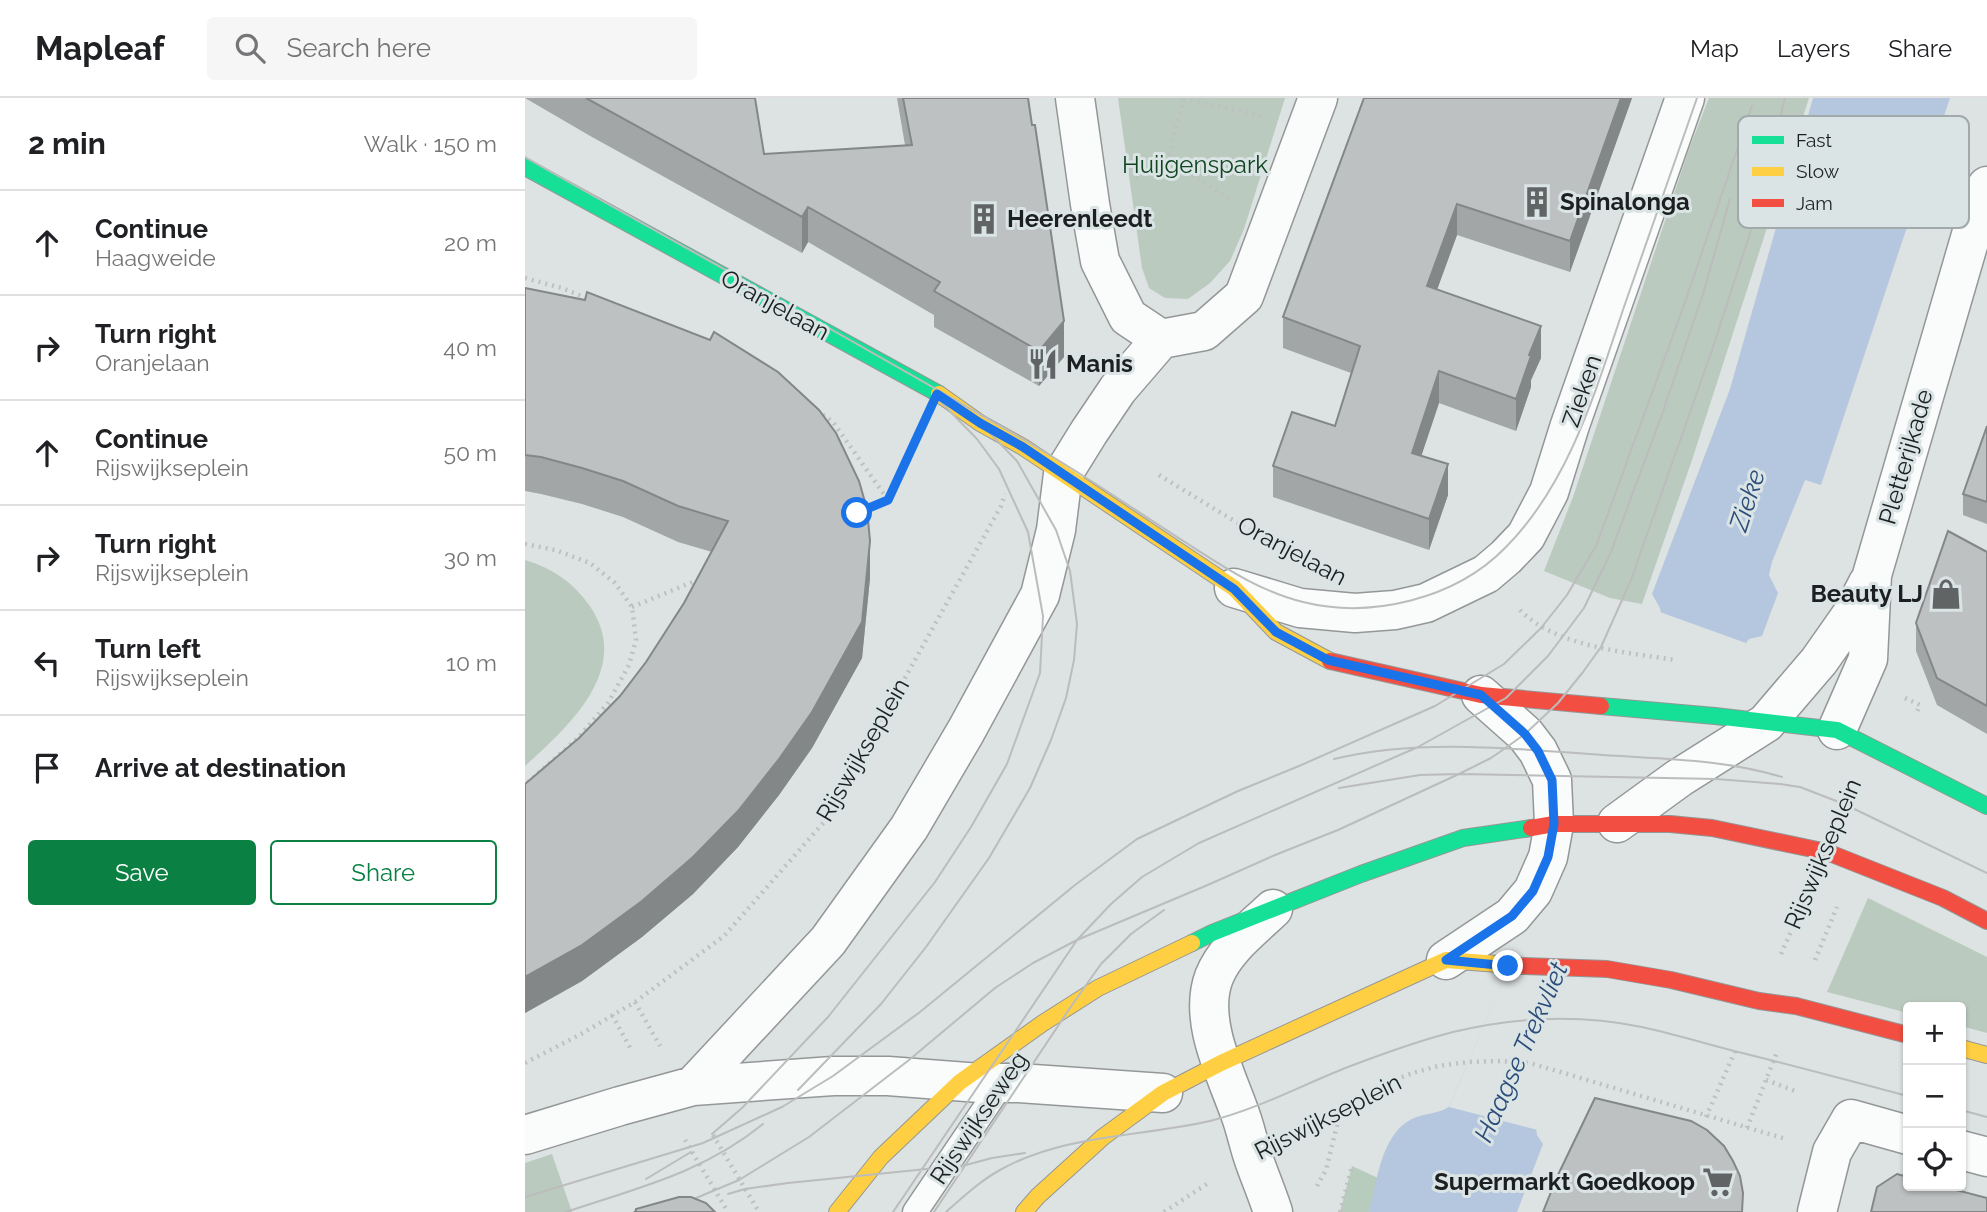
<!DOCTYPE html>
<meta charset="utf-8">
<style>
:root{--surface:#fff;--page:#f6f6f6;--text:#202124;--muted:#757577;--line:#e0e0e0;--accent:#0b8043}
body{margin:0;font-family:Raleway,sans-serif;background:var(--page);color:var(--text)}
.controls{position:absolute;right:21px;bottom:21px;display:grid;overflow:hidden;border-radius:7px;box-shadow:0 2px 5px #0004}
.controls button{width:63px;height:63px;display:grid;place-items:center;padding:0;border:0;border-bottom:2px solid var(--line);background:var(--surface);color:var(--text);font:35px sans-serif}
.stop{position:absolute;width:21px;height:21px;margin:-16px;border:5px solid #1a73e8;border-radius:50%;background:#fff}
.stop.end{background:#1a73e8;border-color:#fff;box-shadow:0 2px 7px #0008}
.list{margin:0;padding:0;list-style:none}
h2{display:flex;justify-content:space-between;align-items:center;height:91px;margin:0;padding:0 28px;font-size:30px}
h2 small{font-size:23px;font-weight:400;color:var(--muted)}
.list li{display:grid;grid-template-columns:46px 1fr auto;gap:21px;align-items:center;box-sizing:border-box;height:105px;padding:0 28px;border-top:2px solid var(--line)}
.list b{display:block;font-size:26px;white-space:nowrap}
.list p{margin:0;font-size:23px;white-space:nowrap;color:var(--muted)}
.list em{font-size:23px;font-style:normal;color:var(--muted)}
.actions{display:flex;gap:14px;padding:21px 28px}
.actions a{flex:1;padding:16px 0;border:2px solid var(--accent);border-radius:7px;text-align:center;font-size:24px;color:var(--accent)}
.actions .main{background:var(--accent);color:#fff}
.icon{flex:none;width:38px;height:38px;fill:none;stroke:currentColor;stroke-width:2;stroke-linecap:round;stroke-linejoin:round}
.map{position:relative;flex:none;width:1462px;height:1114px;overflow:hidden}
header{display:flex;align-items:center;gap:42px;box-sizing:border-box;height:98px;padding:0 35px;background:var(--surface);border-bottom:2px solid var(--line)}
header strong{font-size:33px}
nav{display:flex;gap:38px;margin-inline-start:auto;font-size:24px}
.search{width:490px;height:63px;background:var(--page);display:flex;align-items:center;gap:18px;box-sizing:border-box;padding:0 24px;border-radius:7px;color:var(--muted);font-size:26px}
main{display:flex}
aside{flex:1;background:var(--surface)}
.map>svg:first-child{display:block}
.green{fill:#bbcabf}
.forest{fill:#b8ccbd}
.water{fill:#b5c7de}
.pier{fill:#dde2e2}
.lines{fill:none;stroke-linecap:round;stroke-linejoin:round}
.lane-casing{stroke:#939797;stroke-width:27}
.street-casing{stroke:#939797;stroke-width:41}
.fast-casing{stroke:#939797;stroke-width:18}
.slow-casing{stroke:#939797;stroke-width:18}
.jam-casing{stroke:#939797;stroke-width:18}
.path{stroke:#bec0c1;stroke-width:4.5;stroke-dasharray:2 5;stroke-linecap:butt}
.lane{stroke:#fafbfb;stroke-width:24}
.street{stroke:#fafbfb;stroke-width:38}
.fast{stroke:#16e098;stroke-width:16}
.slow{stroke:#ffcf43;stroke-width:16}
.jam{stroke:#f24e42;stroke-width:16}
.tram{stroke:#bbbcbc;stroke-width:2}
.wall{fill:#a3a6a7}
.shaded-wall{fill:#848788}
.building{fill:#bdc1c2;stroke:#848788;stroke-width:2}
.route{stroke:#1a73e8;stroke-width:9}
.labels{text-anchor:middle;stroke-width:6;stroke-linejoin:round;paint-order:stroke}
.park-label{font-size:24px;fill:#104520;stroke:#dae4e5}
.poi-label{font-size:24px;font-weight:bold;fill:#1c2020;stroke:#dae4e5;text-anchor:start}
.street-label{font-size:24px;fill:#1c2020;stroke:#dae4e5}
.water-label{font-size:26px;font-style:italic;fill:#2c4c79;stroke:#dae4e5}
.key{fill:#dae4e5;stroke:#a1a9aa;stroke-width:2}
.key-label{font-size:19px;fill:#1c2020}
</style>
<header>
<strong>Mapleaf</strong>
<div class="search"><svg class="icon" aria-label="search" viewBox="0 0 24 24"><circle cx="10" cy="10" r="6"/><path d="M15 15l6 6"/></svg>Search here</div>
<nav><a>Map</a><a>Layers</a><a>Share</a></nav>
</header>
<main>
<aside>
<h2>2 min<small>Walk · 150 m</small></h2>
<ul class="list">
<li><svg class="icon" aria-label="ahead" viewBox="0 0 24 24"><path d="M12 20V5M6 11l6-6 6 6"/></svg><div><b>Continue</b><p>Haagweide</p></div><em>20 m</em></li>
<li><svg class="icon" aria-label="right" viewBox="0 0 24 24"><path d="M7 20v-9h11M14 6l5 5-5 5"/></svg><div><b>Turn right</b><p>Oranjelaan</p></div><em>40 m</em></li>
<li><svg class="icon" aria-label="ahead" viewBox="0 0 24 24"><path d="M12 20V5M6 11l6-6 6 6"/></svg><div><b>Continue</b><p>Rijswijkseplein</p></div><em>50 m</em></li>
<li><svg class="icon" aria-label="right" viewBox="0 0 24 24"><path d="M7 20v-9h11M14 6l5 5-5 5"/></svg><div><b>Turn right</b><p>Rijswijkseplein</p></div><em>30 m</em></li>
<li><svg class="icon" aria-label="left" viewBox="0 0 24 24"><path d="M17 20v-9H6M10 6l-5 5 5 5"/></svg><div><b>Turn left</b><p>Rijswijkseplein</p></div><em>10 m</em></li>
<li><svg class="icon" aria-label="arrive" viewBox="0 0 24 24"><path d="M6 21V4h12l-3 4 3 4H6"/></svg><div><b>Arrive at destination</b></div></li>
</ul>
<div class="actions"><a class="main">Save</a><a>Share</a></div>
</aside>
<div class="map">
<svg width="1462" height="1114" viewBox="0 0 1462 1114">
<rect width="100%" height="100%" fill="#dde2e2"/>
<path class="green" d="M593 0H760L719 131 705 163 685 185 663 201 640 200 624 190 617 170Z
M1184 0H1284L1167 362 1117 506 1085 500 1019 473 1048 399 1164 51Z
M0 462C27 470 48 484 64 507 109 570 44 628 0 668Z
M1343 800 1462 859V935L1436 928V909H1383V915L1302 894Z
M27 1056 47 1114H0V1065Z"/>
<path class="forest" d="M827 1068 853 1080 844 1114H815Z"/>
<path class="water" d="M1288 0H1425L1296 387 1280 382 1247 464 1244 477 1253 495 1237 538 1224 541 1221 545 1011 1030 1012 1037 1018 1046 992 1114H844C852 1084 856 1036 887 1021 899 1015 913 1016 924 1009L1136 515 1135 510 1127 496 1205 291Z"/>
<path class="pier" d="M1135 514 1221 545 1211 571 1013 1032 924 1009Z"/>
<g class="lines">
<defs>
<path id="lane" d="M390 1114 482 978"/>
<path id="street" d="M550 0 565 106 575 163 603 219 636 241
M709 490 775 510 830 515 870 512 901 505 961 476 981 459 1001 438 1024 394 1045 327 1160 0
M1312 632 1343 561 1347 477 1448 130 1462 88
M1092 725 1154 680 1241 625 1294 563 1327 516 1343 485
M748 811C727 831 700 851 689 879 673 921 700 974 714 1013 720 1028 723 1044 728 1059 734 1077 742 1095 748 1114
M921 862 987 818 1008 793 1023 759 1029 726 1027 682 1013 653 1000 636 956 597
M168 988 303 843 384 730 441 633 515 497 531 432 538 376 564 334 593 291 636 241 679 233 719 198 793 0
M0 1037 95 1008 168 988 308 978H363L455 985H494L638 995
M1436 1052 1462 1059
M1292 1114 1307 1054 1326 1021 1383 1037"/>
<path id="fast" d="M0 69 414 296
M1076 608 1190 618 1312 632 1462 708
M667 845 687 835 836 776 938 740 1006 730"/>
<path id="slow" d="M414 296 455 325 498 349 709 490 751 534 805 563
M1436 950 1462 957
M312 1114 356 1059 435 984 518 925 573 890 667 845
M499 1114 513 1098 578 1039 638 995 696 965 921 862 999 868"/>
<path id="jam" d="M805 563 956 597 1076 608
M1006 730 1029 726H1145L1187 730 1302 754 1418 800 1462 823
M999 868 1082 871 1146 882 1234 903 1271 908 1383 937"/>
</defs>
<use href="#lane" class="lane-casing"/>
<use href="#street" class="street-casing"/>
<use href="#fast" class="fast-casing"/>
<use href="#slow" class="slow-casing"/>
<use href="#jam" class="jam-casing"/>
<path class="path" d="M659 1 736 18
M643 62 704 101
M611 80 643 62 659 0
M0 180 37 190 66 202
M292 313 308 324 363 402
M634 377 752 449
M336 413 363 402 391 341
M0 446 30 452 65 465 90 485 107 509 111 542 104 567 83 605 53 640 0 687
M107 509 175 481
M995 512C1031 549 1100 554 1150 562
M1380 600 1395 607 1391 616
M1256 856 1281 800
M1290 862 1312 809
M110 904 135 948
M87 917 107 953
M0 965 58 935 110 904 199 838 300 723 476 408 480 396
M1241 982 1273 994
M1181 1019 1212 949
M1222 1030 1252 954
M771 1033 816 1011 863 984 888 975 913 968 943 964 972 963 1005 965 1261 1041
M188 1037 234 1114
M160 1042 203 1114
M792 1088 801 1072 816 1011
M639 1114 685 1084
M815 1114 827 1068"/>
<use href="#lane" class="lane"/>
<use href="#street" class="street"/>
<use href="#fast" class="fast"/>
<use href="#slow" class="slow"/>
<use href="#jam" class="jam"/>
<path class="tram" d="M0 59C171 156 344 251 513 350 564 380 613 414 663 446 699 469 736 494 778 504 846 521 930 501 980 450 1045 385 1071 291 1100 206 1124 137 1148 69 1172 0
M809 661C896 640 990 651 1078 657 1139 661 1198 661 1257 679
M814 690 895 677 934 676 1191 681 1255 686 1275 689 1319 706 1462 775
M273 992 356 906 401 849 464 760 505 690 526 642 541 600 549 562 552 526 545 473 531 432 492 363 455 325
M1436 1012 1462 1019
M187 1036 217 1010 303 919 410 784 446 729 482 666 515 575 518 518 503 434 474 371 452 341 412 300
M121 1081 166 1054
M203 1096 220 1091 263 1085 441 1067 467 1060 500 1055
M0 1099 178 1045 257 1009 308 978 395 914 550 787 612 741 713 693 774 668 910 608 979 566 1016 530 1042 497 1072 446 1159 207 1227 8
M41 1114C112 1090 178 1075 238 1026
M138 1114 214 1082 284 1039 384 962 470 890 508 865 552 842 685 786 750 757 813 732 934 676 966 660 979 651 1000 636 1033 605 1058 574 1076 549 1106 482 1187 252 1228 126 1260 0
M368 1114 552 842 586 806 617 779 674 745 893 649 981 600 1023 558 1059 510 1086 454 1136 319 1178 196 1205 101
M409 1114 547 907 576 866 606 836 639 812
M421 1114C438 1099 455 1083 475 1072 539 1036 616 1039 685 1023 733 1011 777 987 823 969 857 956 893 943 928 934 990 919 1054 916 1117 929 1148 936 1179 945 1209 953 1267 967 1325 983 1383 998"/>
</g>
<path class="wall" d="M0 0H230L239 56 380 47 372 0H503L539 259 514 288 409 229V217L283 144 277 155 67 39Z
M839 0H1107L1045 174 932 137 912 192 1016 260 1006 282V289L991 333 914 305 896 358 923 397 904 452 748 399V368L810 328 826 275 758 250V219Z
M0 190 345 480 337 560 287 650 254 697 213 749 168 796 117 839 57 883 0 915V686L54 640 95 598 121 564 159 505 187 454 153 444 98 419 57 406 16 396 0 393Z
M1462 328V426L1438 417V396Z
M1462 454V636L1412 607 1391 553V525Z"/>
<path class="shaded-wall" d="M1096 0H1107L1045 174V143Z
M932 106V137L902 219V188Z
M283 109V144L277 155V119Z
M539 223V259L514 288V253Z
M1016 228V260L1006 282V289L991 333V301L1004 257Z
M914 273V305L887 386V355Z
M923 366V397L904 452V421Z
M345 443V480L337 560 287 650 254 697 213 749 168 796 117 839 57 883 0 915V879Z"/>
<path class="building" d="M61 0H230L239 56 387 47 378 0H503L507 27H510L539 223 514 253 409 193 415 184 283 109 277 119Z
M839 0H1096L1045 143 932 106 902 188 1016 228 1004 257 1006 258 991 301 914 273 887 355 923 366 904 421 748 368 767 314 810 328 835 248 758 219Z
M0 190 60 202 62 194 185 242 189 234 253 274 294 312 311 335 334 383 342 411 345 443 337 524 287 614 254 661 213 713 168 759 117 803 57 847 0 879V686L54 640 95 598 121 564 159 505 203 423 153 408 98 383 57 370 16 359 0 357Z
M1462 328V404L1438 396Z
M1423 433 1462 454V608L1412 580 1391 525Z
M1070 1000 1166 1023 1182 1032 1199 1048 1208 1063 1215 1078 1218 1095 1217 1114H1018L1032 1079Z
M1372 1076 1383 1079V1088H1416L1462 1100V1114H1346L1352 1089Z
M154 1099H166L181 1105 190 1114H109L111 1113V1111Z"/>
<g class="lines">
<path class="route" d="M332 415 363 402 412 296 455 325 498 349 709 491 751 534 803 562 956 597 1000 636 1013 653 1027 682 1029 726 1023 759 1008 793 987 818 921 862 983 868"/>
</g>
<defs>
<symbol id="building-bare" viewBox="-9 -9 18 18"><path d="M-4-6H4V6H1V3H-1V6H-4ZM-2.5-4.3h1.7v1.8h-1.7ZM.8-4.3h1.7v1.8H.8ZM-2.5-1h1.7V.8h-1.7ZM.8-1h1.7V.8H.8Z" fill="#606464" stroke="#dae4e5" stroke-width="2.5" paint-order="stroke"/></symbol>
<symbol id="restaurant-bare" viewBox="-9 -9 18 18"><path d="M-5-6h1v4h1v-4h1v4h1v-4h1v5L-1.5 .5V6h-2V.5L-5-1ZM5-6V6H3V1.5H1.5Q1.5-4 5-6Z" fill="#606464" stroke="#dae4e5" stroke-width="2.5" paint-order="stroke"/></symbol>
<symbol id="shop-bare" viewBox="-9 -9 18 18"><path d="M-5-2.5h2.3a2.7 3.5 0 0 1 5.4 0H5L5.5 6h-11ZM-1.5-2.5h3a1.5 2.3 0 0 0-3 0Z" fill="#606464" stroke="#dae4e5" stroke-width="2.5" paint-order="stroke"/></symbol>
<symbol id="supermarket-bare" viewBox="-9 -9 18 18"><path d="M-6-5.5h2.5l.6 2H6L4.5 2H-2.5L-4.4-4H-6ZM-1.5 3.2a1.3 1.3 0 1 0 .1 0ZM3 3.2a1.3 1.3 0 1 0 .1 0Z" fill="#606464" stroke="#dae4e5" stroke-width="2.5" paint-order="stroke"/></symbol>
</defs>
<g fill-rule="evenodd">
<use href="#building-bare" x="990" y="82" width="44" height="44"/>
<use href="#building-bare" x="437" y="99" width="44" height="44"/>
<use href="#restaurant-bare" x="496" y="244" width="44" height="44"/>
<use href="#shop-bare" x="1399" y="474" width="44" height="44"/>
<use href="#supermarket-bare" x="1171" y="1062" width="44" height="44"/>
</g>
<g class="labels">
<g class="park-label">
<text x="670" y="75">Huijgenspark</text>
</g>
<g class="poi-label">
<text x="1035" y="112">Spinalonga</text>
<text x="482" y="129">Heerenleedt</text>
<text x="541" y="274">Manis</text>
<text x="1398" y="504" text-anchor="end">Beauty LJ</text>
<text x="1170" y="1092" text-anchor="end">Supermarkt Goedkoop</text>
</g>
<g class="street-label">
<text transform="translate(250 207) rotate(29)" y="8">Oranjelaan</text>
<text transform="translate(1057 293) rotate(-71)" y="8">Zieken</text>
<text transform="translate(1381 359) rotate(-74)" y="8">Pletterijkade</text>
<text transform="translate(767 453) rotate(28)" y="8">Oranjelaan</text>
<text transform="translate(338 652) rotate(-60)" y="8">Rijswijkseplein</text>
<text transform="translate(1298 756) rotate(-67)" y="8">Rijswijkseplein</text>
<text transform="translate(803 1019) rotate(-27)" y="8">Rijswijkseplein</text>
<text transform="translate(454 1020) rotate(-56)" y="8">Rijswijkseweg</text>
</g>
<g class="water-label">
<text transform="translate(1222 402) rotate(-72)" y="9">Zieke</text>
<text transform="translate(996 954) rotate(-66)" y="9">Haagse Trekvliet</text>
</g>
</g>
<rect x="1213" y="18" width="231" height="112" rx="10" class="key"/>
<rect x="1227" y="38" width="32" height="8" fill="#16e098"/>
<rect x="1227" y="69" width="32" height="9" fill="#ffcf43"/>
<rect x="1227" y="101" width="32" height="8" fill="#f24e42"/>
<g class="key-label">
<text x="1271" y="49">Fast</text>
<text x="1271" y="80">Slow</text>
<text x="1271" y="112">Jam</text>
</g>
</svg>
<div class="controls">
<button>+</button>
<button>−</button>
<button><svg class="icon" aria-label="locate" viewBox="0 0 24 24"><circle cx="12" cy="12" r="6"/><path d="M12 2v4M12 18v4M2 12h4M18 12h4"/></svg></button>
</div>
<div class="stop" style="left:332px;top:415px"></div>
<div class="stop end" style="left:983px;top:868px"></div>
</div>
</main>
